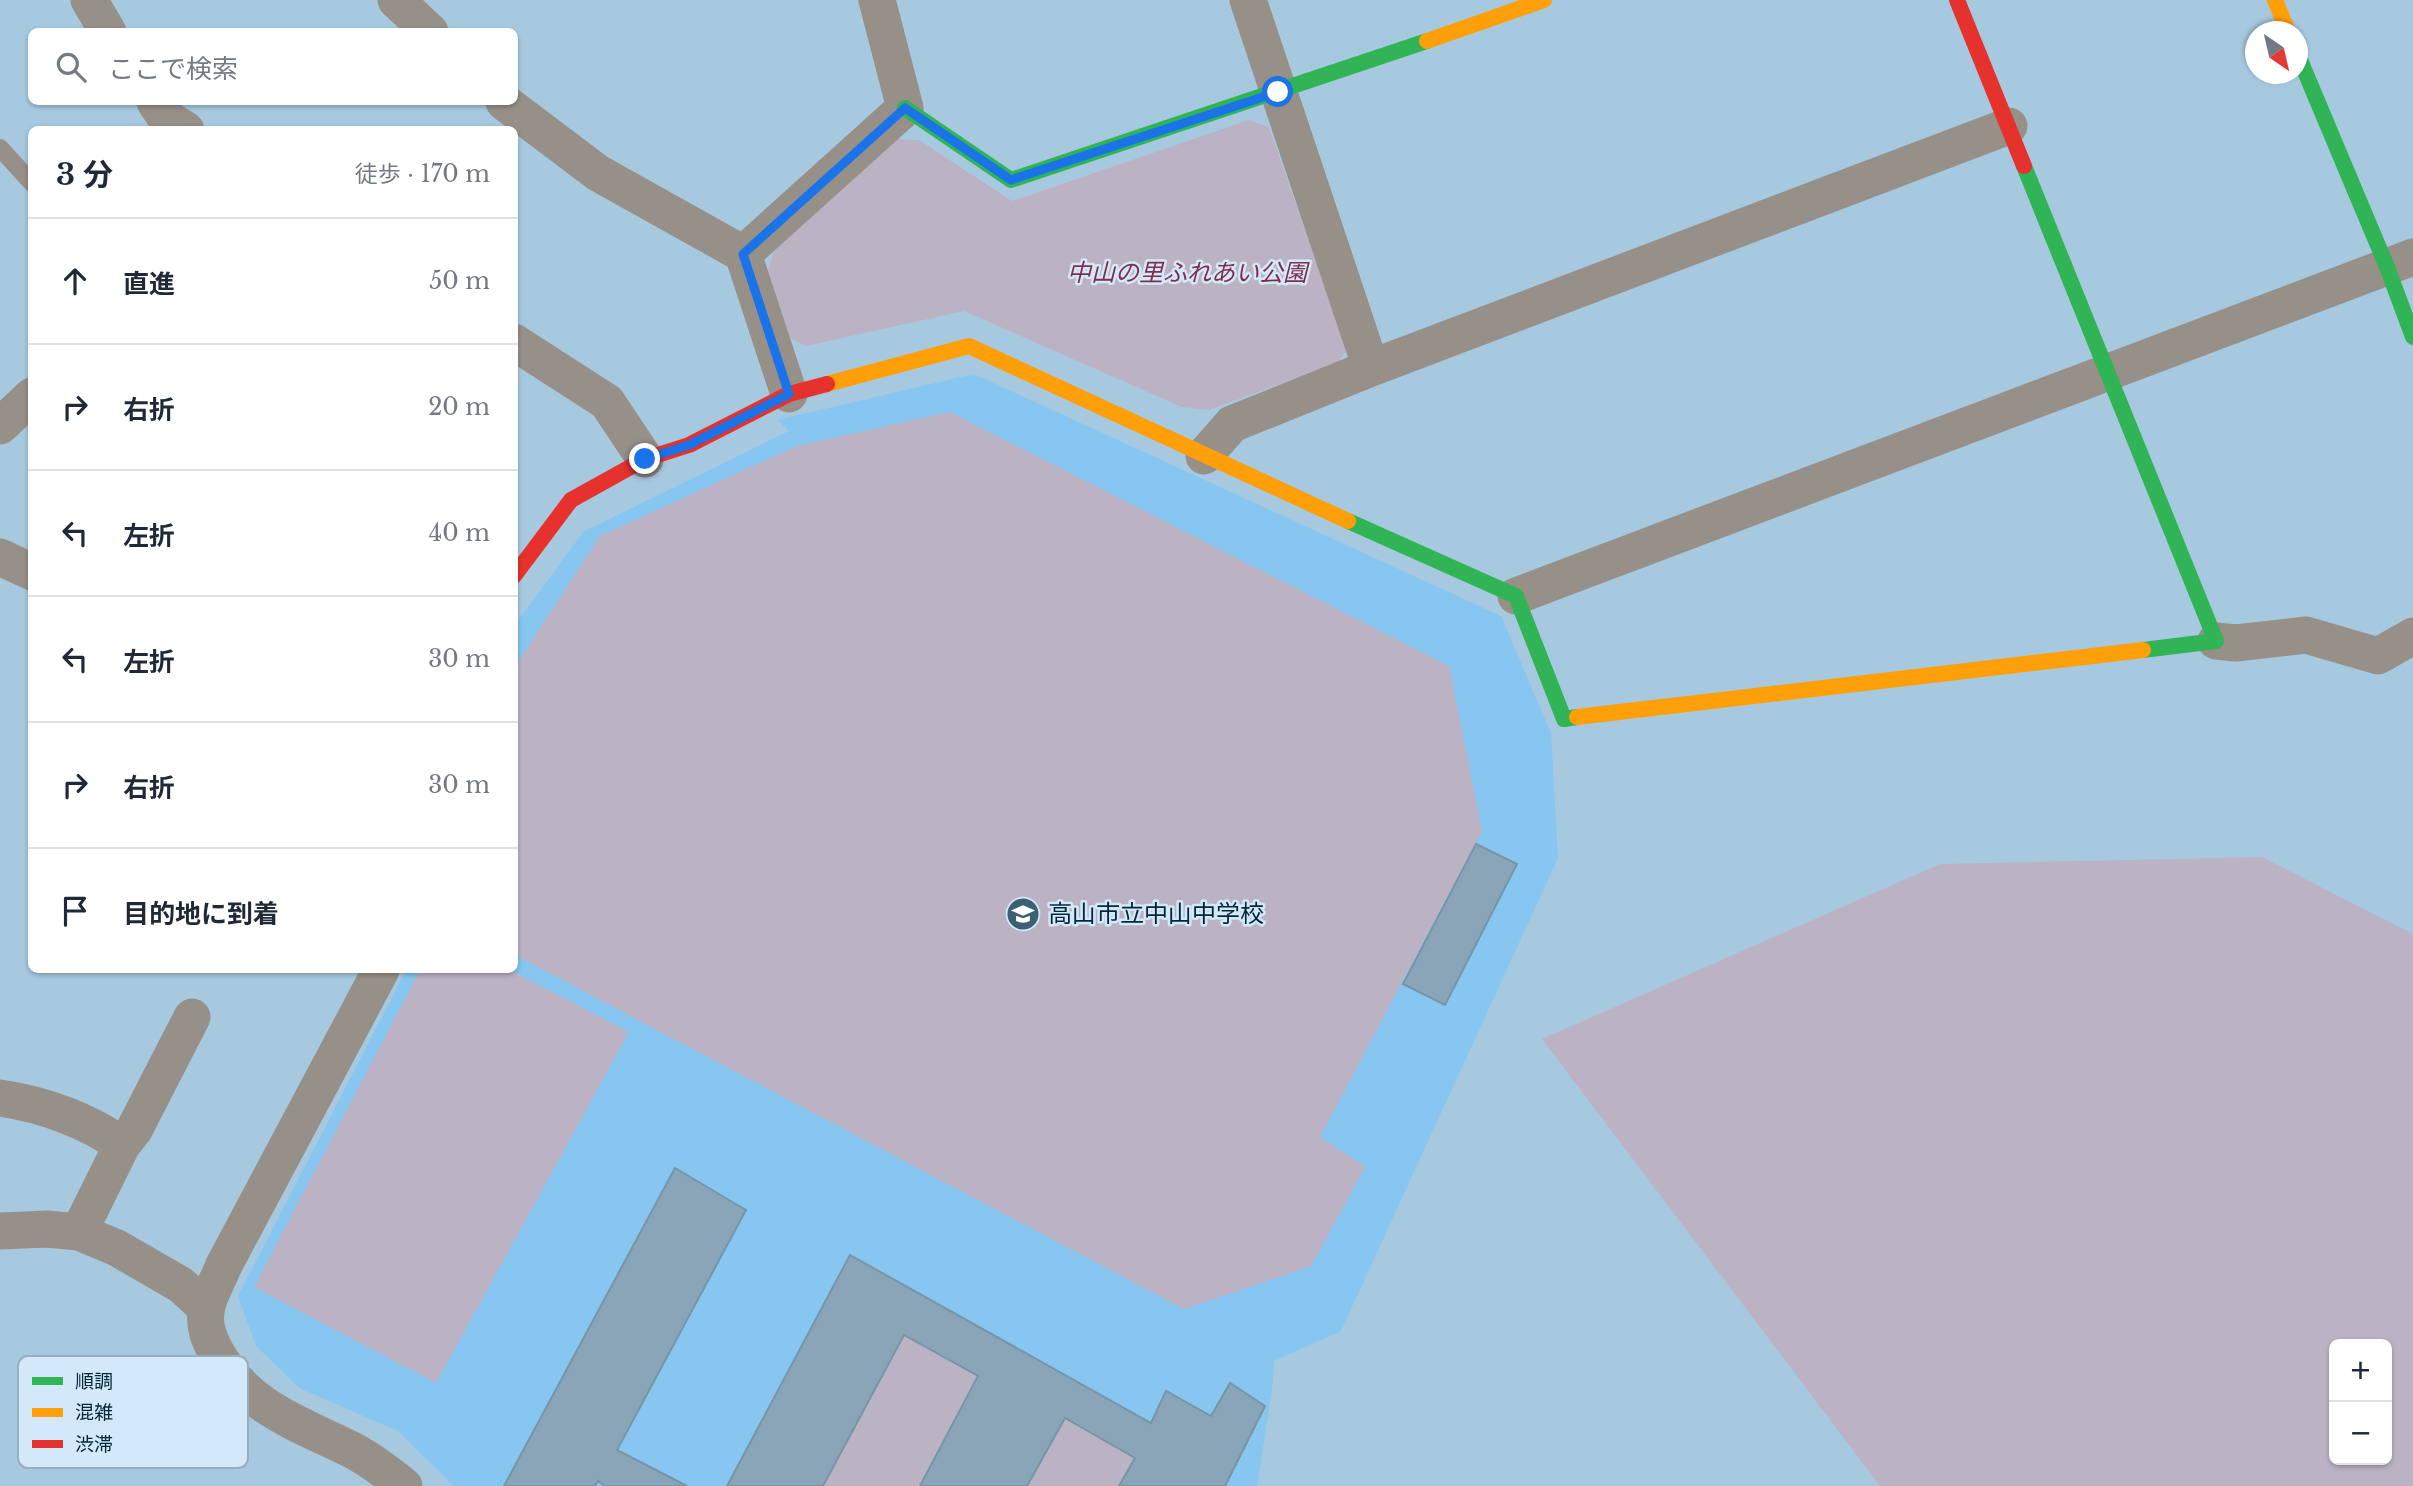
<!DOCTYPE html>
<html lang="ja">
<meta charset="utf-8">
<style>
:root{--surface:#fff;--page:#f2f2f3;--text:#1f2937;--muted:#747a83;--line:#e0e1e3}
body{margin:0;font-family:"Libre Baskerville","Noto Sans JP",serif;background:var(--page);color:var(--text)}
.controls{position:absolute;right:21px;bottom:21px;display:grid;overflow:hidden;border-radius:10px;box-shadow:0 2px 5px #0004}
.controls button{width:63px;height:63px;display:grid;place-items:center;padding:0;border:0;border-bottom:2px solid var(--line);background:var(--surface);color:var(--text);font:35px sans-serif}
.compass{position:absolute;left:2245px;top:21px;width:63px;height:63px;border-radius:50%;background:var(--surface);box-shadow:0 2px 5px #0004;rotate:146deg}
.stop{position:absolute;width:21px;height:21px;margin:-16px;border:5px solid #1a73e8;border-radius:50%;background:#fff}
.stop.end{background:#1a73e8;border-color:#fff;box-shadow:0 2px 7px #0008}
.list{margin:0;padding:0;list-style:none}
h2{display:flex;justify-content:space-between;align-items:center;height:91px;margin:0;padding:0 28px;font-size:30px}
h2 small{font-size:23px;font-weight:400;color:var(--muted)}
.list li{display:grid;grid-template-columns:46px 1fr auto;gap:21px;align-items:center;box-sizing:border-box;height:126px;padding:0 28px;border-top:2px solid var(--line)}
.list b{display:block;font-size:26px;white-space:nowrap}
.list em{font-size:23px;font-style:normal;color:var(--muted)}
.icon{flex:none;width:38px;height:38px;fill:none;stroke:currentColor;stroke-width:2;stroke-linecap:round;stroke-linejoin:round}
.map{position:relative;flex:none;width:2413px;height:1486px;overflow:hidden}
.search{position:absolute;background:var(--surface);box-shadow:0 2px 5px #0004;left:28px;top:28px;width:490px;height:77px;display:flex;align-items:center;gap:18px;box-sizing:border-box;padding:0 24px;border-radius:10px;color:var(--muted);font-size:26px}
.panel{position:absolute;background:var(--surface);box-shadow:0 2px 5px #0004;left:28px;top:126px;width:490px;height:847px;border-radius:10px}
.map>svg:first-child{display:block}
.built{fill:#87c6f0}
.green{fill:#bbb3c4;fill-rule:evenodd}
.building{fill:#8aa5b7;stroke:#7695a9;stroke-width:2}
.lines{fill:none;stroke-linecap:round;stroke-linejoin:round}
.lane{stroke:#979089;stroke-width:18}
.street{stroke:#979089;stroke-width:37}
.fast{stroke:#30b455;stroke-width:16}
.slow{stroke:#ff9f0a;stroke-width:16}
.jam{stroke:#e5322d;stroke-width:16}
.route{stroke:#1a73e8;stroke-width:9}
.labels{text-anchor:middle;stroke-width:5;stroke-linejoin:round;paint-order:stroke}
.park-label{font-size:24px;font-style:italic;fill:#812e4e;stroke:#d3e9f9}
.poi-label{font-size:24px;fill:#04263a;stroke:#d3e9f9;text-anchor:start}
.key{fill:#d3e9f9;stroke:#95aec0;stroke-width:2}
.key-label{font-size:19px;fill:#04263a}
</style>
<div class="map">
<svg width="2413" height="1486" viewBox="0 0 2413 1486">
<rect width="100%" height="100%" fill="#a7c9e0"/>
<path class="built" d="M974 374 1501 616 1551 733 1558 858 1341 1331 1274 1361 1272 1391 1257 1486H454L398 1431 299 1388 256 1346 238 1296 406 970H514L515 625 583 532 789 431 777 420Z"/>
<path class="green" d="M1249 120 1269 127 1347 349 1338 363 1209 410 1182 407 964 311 806 346 790 338 768 270 774 251 897 139 919 140 1012 201Z
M950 412 1449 666 1482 831 1320 1137 1365 1167 1311 1266 1184 1309 515 955V666L600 536 797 446Z
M2262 857 2413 934V1486H1880L1542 1039 1940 864ZM2387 1344V1460H2334V1344Z
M420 970H510L629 1032 436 1383 254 1287Z
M904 1335 978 1376 920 1486H823Z
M1065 1418 1135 1458 1119 1486H1027Z"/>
<path class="building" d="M1476 844 1517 864 1445 1005 1403 984Z
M675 1168 746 1210 617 1450 687 1486H605L598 1481 595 1486H504Z
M850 1255 1151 1423 1166 1391 1211 1416 1230 1383 1265 1406 1225 1486H1119L1135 1458 1065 1418 1027 1486H920L978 1376 904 1335 823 1486H727Z"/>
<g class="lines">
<path class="lane" d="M0 148 32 183"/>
<path class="street" d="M89 0 108 32
M396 0 430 32
M1248 0 1371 368
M155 102 165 117 186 130
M504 102 598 173 743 254
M514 342 607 402 645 459
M789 394 743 254 905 108 877 0
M0 426 32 396
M1204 456 1232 424 1371 368 2009 126
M0 557 32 572
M1516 596 2413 257
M2216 641 2236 643 2306 635 2378 656 2413 636
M381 970 223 1267C218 1281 207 1297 206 1312 204 1327 209 1339 216 1352 247 1408 298 1423 352 1450 371 1460 388 1473 404 1486
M0 1098C42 1104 87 1120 122 1145
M0 1231 47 1229 79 1232 117 1248 181 1285 206 1308
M79 1232 122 1145 134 1130 192 1017"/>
<path class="fast" d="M2298 55 2387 267 2413 337
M905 108 1011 180 1427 41
M2024 166 2216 641 2143 650
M1348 521 1516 596 1564 719 1577 717"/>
<path class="slow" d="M2275 0 2288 32
M1427 41 1544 0
M827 384 969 346 1348 521
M1577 717 2143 650"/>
<path class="jam" d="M1957 0 2024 166
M514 576 571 500 645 459 689 445 789 394 827 384"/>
</g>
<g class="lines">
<path class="route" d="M645 459 689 445 789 394 743 254 905 108 1011 180 1278 92"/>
</g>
<defs>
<symbol id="school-disc" viewBox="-11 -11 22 22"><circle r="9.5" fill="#3d5f74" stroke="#d3e9f9"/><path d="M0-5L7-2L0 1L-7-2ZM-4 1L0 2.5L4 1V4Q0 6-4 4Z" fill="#fff"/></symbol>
</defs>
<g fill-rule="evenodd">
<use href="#school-disc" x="1004" y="895" width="38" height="38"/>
</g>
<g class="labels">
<g class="park-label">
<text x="1187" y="281">中山の里ふれあい公園</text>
</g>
<g class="poi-label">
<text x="1048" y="922">高山市立中山中学校</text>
</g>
</g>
<rect x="18" y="1356" width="230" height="112" rx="10" class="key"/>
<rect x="32" y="1377" width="31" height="8" fill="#30b455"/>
<rect x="32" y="1408" width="31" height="9" fill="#ff9f0a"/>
<rect x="32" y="1440" width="31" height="8" fill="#e5322d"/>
<g class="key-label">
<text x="75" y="1388">順調</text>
<text x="75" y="1419">混雑</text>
<text x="75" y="1451">渋滞</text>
</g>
</svg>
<div class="controls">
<button>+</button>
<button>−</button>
</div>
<svg class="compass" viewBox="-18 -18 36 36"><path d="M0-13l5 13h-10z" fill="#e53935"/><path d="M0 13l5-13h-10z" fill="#747a83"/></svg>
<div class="stop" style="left:1278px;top:92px"></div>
<div class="stop end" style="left:645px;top:459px"></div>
<div class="search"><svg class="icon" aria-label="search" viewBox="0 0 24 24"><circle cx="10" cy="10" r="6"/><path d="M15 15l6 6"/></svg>ここで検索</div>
<section class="panel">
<h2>3 分<small>徒歩 · 170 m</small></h2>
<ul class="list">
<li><svg class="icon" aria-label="ahead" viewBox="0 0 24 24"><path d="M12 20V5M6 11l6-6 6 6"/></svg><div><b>直進</b></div><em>50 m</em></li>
<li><svg class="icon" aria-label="right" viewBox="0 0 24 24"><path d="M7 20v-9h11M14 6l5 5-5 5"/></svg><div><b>右折</b></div><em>20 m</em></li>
<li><svg class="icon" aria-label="left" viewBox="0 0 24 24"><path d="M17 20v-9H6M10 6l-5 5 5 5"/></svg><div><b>左折</b></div><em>40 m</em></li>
<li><svg class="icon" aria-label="left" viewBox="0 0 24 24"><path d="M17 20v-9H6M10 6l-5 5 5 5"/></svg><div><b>左折</b></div><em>30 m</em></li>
<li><svg class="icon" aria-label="right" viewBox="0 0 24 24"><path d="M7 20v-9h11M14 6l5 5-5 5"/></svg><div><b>右折</b></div><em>30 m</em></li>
<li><svg class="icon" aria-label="arrive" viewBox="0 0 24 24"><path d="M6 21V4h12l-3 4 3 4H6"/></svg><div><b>目的地に到着</b></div></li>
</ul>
</section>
</div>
